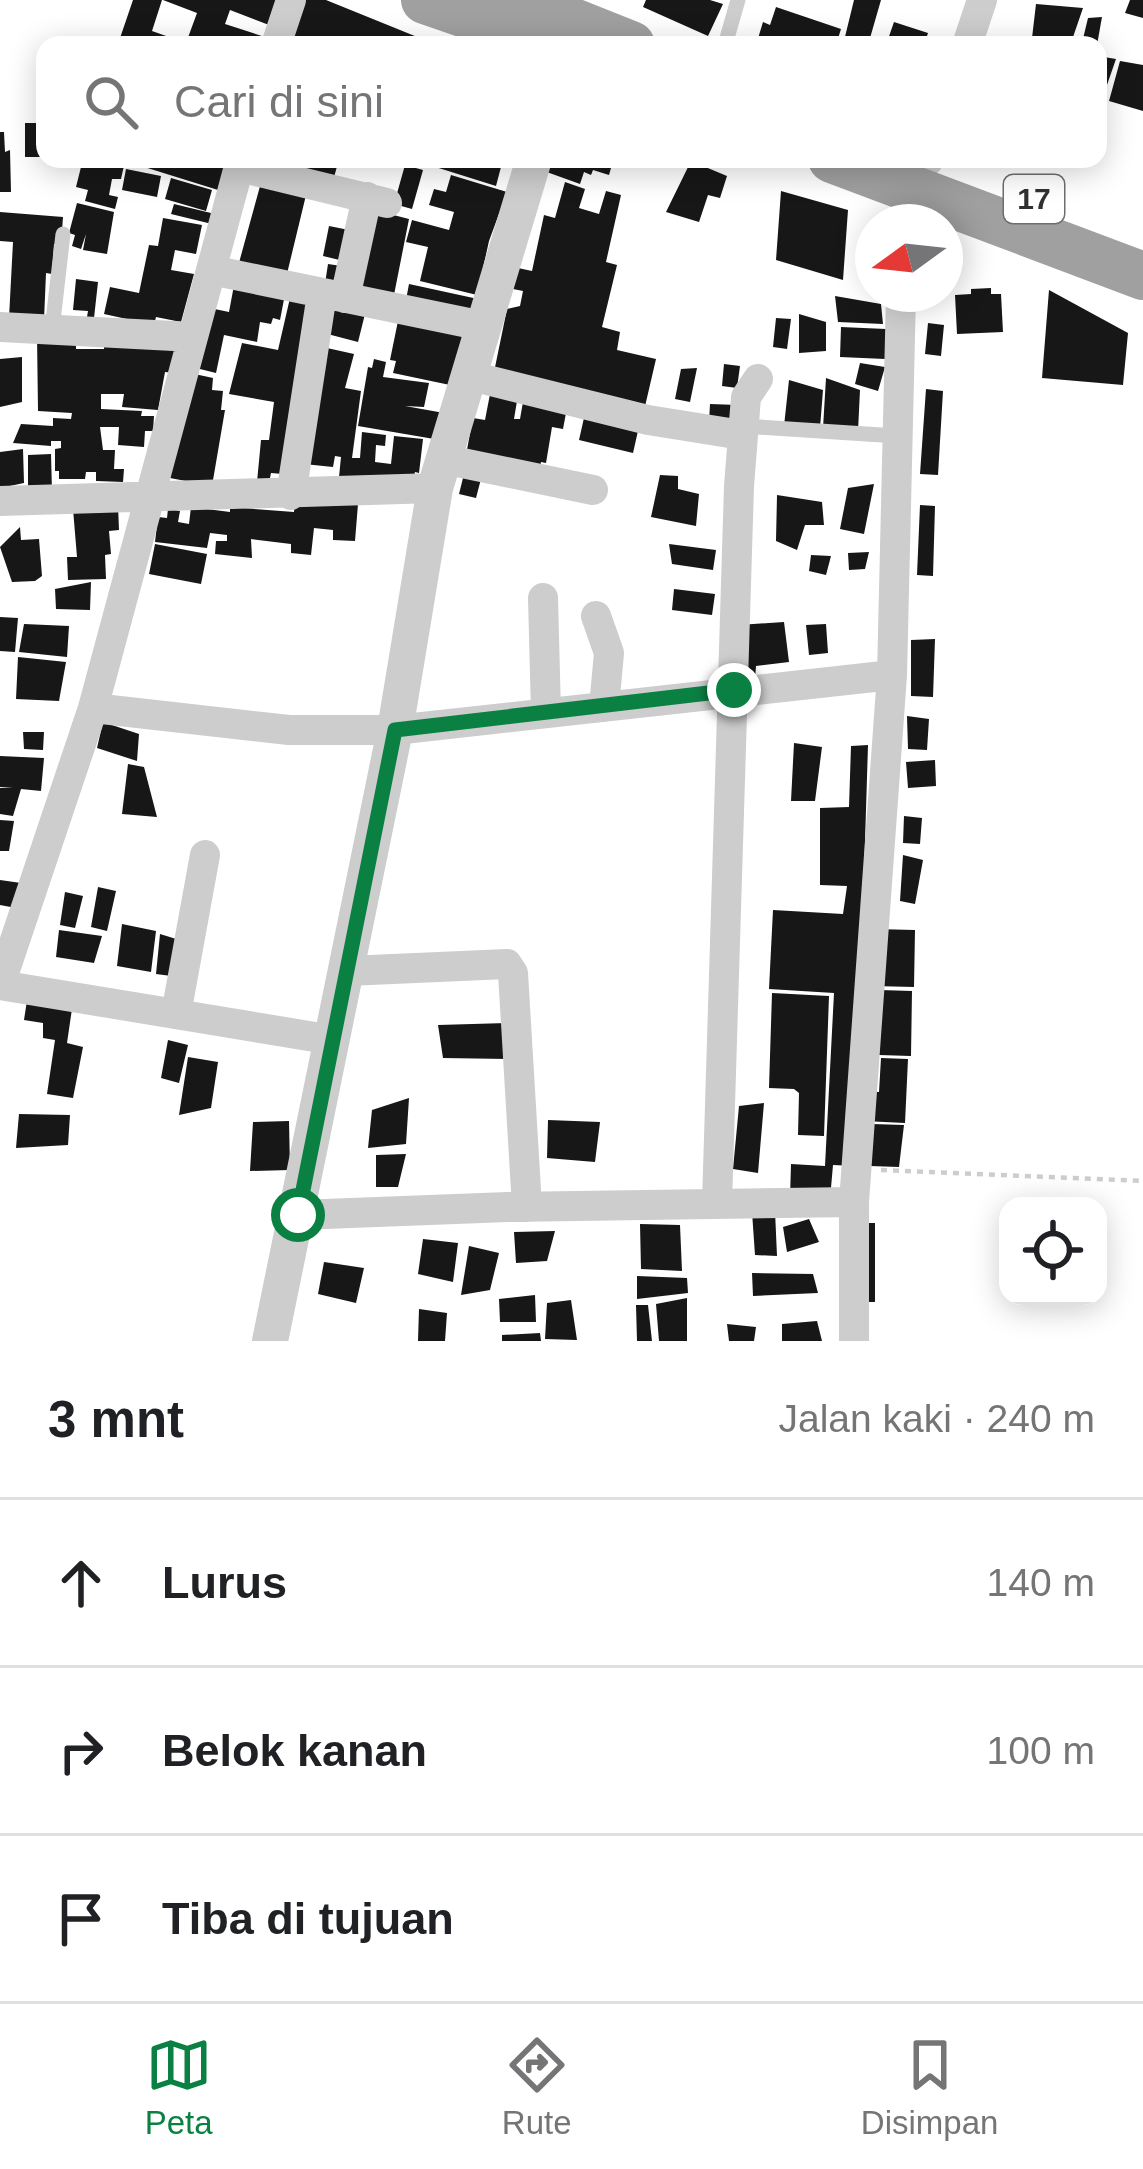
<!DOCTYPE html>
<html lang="id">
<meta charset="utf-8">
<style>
:root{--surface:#fff;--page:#f6f6f6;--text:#202124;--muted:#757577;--line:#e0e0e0;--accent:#0b8043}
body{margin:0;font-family:Arial,sans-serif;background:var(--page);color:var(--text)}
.controls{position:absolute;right:36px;bottom:36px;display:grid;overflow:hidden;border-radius:24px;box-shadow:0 6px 30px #0003}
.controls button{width:108px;height:108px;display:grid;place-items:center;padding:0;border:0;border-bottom:3px solid var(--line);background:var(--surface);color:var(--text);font:60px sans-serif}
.compass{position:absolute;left:855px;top:204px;width:108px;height:108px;border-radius:50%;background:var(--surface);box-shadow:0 6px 30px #0003;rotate:255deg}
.stop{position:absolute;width:36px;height:36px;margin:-27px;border:9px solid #0b8043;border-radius:50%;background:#fff}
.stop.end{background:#0b8043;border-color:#fff;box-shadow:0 3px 12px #0008}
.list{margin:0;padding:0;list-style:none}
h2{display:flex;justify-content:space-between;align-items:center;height:156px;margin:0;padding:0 48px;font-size:51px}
h2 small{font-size:39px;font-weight:400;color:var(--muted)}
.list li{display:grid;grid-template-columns:78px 1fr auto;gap:36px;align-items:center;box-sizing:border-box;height:168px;padding:0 48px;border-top:3px solid var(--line)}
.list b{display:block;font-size:45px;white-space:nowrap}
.list em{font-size:39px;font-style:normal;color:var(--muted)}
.icon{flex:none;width:66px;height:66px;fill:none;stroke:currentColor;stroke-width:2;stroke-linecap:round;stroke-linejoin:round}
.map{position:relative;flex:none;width:1143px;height:1341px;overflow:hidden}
.search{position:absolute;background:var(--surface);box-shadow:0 6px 30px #0003;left:36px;right:36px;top:36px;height:132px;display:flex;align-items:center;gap:30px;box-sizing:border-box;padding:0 42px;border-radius:24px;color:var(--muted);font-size:45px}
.sheet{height:660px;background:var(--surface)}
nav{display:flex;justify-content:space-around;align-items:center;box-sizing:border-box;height:168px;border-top:3px solid var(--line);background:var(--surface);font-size:33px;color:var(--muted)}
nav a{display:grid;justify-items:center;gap:6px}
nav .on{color:var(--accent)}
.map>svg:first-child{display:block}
.building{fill:#171717}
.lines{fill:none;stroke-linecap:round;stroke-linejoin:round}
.path{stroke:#cdcdcd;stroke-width:4.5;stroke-dasharray:6 6;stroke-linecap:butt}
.service{stroke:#cdcdcd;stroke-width:15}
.minor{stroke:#cdcdcd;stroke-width:30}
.tertiary{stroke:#cdcdcd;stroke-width:36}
.trunk{stroke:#a0a0a0;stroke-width:48}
.route{stroke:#0b8043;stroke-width:15}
.labels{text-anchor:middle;stroke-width:12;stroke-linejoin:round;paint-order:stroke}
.shield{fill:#fff;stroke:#6e6e6e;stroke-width:3}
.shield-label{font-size:30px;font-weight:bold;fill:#303030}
</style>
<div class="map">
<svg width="1143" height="1341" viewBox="0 0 1143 1341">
<rect width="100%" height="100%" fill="#fff"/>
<path class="building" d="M133 0H162L152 31 186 43 197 13 163 0H279L269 25 230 10 225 24 268 38 266 45H128L119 41Z
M299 0H326L437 45H282Z
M646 0H710L723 4 708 36 643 7Z
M854 0H881L868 45H843Z
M1130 0H1143V18L1125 13Z
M1036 4 1083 8 1072 40 1032 38Z
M776 7 841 29 836 45H756L763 22 770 25Z
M1102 17 1097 45 1082 43 1088 18Z
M894 22 928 33 924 45H886Z
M1098 56 1116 59 1099 108H1098Z
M1120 61 1143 65V111L1109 101Z
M25 123H45V157H25Z
M0 132H4L5 152 10 150 11 192H0Z
M83 159H219L228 162 218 190 125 161 121 179H112L109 195 118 197 115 209 85 201 88 190 76 187Z
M293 159H339L333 181 290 170Z
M427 159H475L501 167 496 186 426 164Z
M548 159H627L625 165 613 161 609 175 593 170 591 175 584 172 580 184 544 171Z
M691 161 727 176 720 198 708 195 699 222 666 212Z
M405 165 423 170 412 209 394 204Z
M126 169 161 176 157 197 122 190Z
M451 175 507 192 489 241 477 295 420 281 428 247 406 242 412 220 449 230 454 212 429 205 434 189 446 192Z
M171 178 212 190 206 211 165 199Z
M262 179 307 191 285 282 237 270Z
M565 182 585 189 579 208 599 214 606 191 621 195 606 262 617 265 602 327 620 332 617 350 656 359 643 415 493 377 507 309 520 306 523 291 513 289 518 268 532 271 544 215 555 218Z
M781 191 848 210 843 280 776 260Z
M77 203 114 212 107 254 83 250 86 234 81 249 72 246 75 235 69 233Z
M174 204 215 214 212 224 171 214Z
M374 210 409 219 392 305 324 290 328 264 355 268Z
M0 212 63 217 61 245 54 244 52 274 46 273 44 320 9 318 13 242 0 241Z
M163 218 202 225 196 254 175 250 171 270 194 274 181 322 156 317 154 325 104 314 110 287 139 293 149 245 158 246Z
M329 226 359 232 352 263 323 256Z
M76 279 98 282 94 318 87 317 88 311 73 310Z
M235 280 286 289 280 320 273 318 271 324 260 322 257 342 224 335 216 373 192 367 205 307 229 312Z
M409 284 478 299 473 322 405 305Z
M991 288V294H1001L1003 332 957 334 955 295 971 294V289Z
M1049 290 1128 333 1123 385 1042 378Z
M835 296 881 304 883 324 838 322Z
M290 298 366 310 358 342 316 331 295 475 271 473 269 483 257 482 261 440H269L274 402 229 394 242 343 278 350Z
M799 314 826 322V351L799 353Z
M776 318 791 319 787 349 773 347Z
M398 321 465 329 450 385 393 373 396 361 390 360Z
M928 323 944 325 941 356 925 354Z
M841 327 886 329 885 359 840 357Z
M37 335H76V349H104L105 337 178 343 175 373 165 372 158 410 122 407 124 394H101V409L142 411 141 416H154L153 431H145L144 447 118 445 119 427H100L103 450H115L114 469H124L123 482 96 481V472H86L85 479H59V471H55V449L61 448V441H51V446L13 443 21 424 53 426V418L71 419 72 413 38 411Z
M327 348 354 354 345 388 361 391 352 458H360L362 432 386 435 385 446 376 445 375 462 391 464 394 436 423 439 419 473 415 472 413 482 339 477 341 457 335 456 333 467 304 464Z
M22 357V402L0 407V359Z
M374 359 386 362 383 377 429 383 424 407 405 406 444 413 440 440 358 426 368 367 372 368Z
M860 363 885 367 878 391 855 384Z
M724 364 740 366 737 388 722 386Z
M697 368 690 402 675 399 681 369Z
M190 373 213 378 212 390 223 391 221 410H225L212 486 170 478Z
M826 378 860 390 858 431 823 428Z
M789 380 823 390 820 428 784 426Z
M491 389 518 395 514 419H520L524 396 566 413 563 429 552 427 546 463 541 462 539 475 465 460 473 418 485 420Z
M926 389 943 391 938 475 920 474Z
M710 404 738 405 737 423 709 422Z
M586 409 640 422 633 453 579 440Z
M23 449 24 483 0 488V452Z
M51 454 52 491H28V455Z
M465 470 482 475 476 498 459 494Z
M660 475 678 476V489L699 494 696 526 651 517Z
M874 484 864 534 840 529 848 488Z
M777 495 822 502 824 525H805L797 550 776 541Z
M295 501 358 504 355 541 333 540V530L314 528 311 555 291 553V544L251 539 252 558 215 554 216 541H227V535L210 533 207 548 155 542 158 517 167 518 168 509 180 511 178 522 189 524 191 507 230 512V507L294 512Z
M118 505 119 530 109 531 111 554 105 555 106 579 68 580 67 557H77L73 509Z
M920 505 935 506 933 576 917 575Z
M20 527 21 540 39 539 42 576 35 581 12 582 0 547Z
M155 544 207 554 201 584 149 574Z
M669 544 716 550 713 570 672 564Z
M869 552 865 569 849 570 848 553Z
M811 555 831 556 826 575 809 571Z
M91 582 90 610 56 609 55 589Z
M674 589 715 594 712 615 672 610Z
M0 617 18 618 15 652 0 651Z
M784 622 789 662 756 666 755 679 745 680 739 625Z
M24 624 69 626 67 657 19 652Z
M826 624 828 653 809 655 806 625Z
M935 639 933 697 911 696V640Z
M18 657 66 662 59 701 16 699Z
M907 716 929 719 927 750 908 749Z
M103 722 139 734 137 761 97 748Z
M23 732H44L43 750 24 749Z
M794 743 822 747 815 801H791Z
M868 745 855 1166 833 1165 830 1199 790 1198 791 1164 825 1166 834 993 769 989 773 910 843 914 847 886 820 885V808L849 807 851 746Z
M0 756 44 758 41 791 21 789 13 816 0 814V788H13L0 787Z
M935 760 936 786 908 788 906 762Z
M128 764 144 767 157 817 122 814Z
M904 816 922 818 920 844 903 843Z
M0 820 14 821 9 851H0Z
M903 855 923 860 915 904 900 901Z
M0 880 21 883 16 908 0 905Z
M98 887 116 891 107 931 91 927Z
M65 892 83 896 75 928 60 925Z
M122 924 156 931 151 972 117 966Z
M874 929 915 930 914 987 873 986Z
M59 930 102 936 94 963 56 957Z
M160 934 186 942 179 977 156 974Z
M880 990 912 991 911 1056 879 1055Z
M772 993 829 996 824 1136 798 1135 799 1093 794 1089 769 1088Z
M28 994 73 1002 67 1043 83 1047 73 1098 47 1094 55 1040 43 1038V1023L24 1020Z
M507 1023 508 1059 443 1058 438 1025Z
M168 1040 188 1045 179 1083 161 1078Z
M188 1057 218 1062 211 1108 179 1115Z
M881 1058 908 1059 905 1123 864 1121 865 1091 879 1092Z
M409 1098 406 1144 368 1148 372 1110Z
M764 1103 758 1173 733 1169 739 1106Z
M19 1114 70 1115 68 1145 16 1148Z
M548 1120 600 1122 595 1162 547 1158Z
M289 1121 290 1170 250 1171 253 1122Z
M872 1124 904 1125 899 1167 870 1166Z
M406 1154 398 1187H376V1155Z
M775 1211 777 1256 755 1255 752 1212Z
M809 1219 819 1242 787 1252 783 1227Z
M857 1223H875V1302H857Z
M640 1224 680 1225 682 1271 641 1269Z
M555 1231 547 1261 516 1263 514 1232Z
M423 1239 458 1243 453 1282 418 1274Z
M469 1246 499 1253 490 1290 461 1295Z
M324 1262 364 1268 356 1303 318 1294Z
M752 1273 813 1274 818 1293 753 1296Z
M637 1276 687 1278 688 1293 637 1299Z
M535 1295 536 1322H500L499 1299Z
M687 1298V1341H659L656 1304Z
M571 1300 577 1340 545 1339 547 1303Z
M636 1305H648L652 1341H637Z
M419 1309 447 1313 445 1341H418Z
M817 1321 822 1341H782V1324Z
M727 1324 756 1327 754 1341H729Z
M540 1333 541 1341H502V1335Z"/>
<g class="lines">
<path class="path" d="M881 1170 1143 1181"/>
<path class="service" d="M725 45 738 0
M52 330 63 234
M743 426 897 436"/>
<path class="minor" d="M276 45 291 0
M967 45 982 0
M928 161 929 159
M239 167 387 203
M211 270 483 326
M345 298 367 197
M0 327 193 337
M467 375 648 420 742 435
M443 459 593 490
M291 495 322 294
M0 501 435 488
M543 598 546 713
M596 616 609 653 604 707
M93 708 289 730H395L892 675
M347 971 507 964 513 973 527 1207
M0 985 93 708 241 159
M0 985 333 1040
M176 1014 205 855
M717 1203 739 486 746 397 758 379
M298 1215 508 1207 854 1202
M854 1341V1202L892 675 901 294"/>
<path class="tertiary" d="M270 1341 395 730 435 488 534 159"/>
<path class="trunk" d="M425 0 555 45
M523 2 631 45
M832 159 1143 276"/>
</g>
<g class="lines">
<path class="route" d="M298 1215 395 730 734 690"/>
</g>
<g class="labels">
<rect class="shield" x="1004" y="175" width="60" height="48" rx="9"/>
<g class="shield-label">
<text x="1034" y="209">17</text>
</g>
</g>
</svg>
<div class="controls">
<button><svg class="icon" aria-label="locate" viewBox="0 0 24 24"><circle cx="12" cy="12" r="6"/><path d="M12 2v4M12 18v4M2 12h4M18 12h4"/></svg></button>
</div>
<svg class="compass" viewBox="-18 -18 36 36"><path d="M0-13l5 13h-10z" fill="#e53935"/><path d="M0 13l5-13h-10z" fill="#757577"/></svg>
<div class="stop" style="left:298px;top:1215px"></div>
<div class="stop end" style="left:734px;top:690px"></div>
<div class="search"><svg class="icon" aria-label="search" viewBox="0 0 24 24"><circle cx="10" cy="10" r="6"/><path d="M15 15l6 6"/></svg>Cari di sini</div>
</div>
<section class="sheet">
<h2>3 mnt<small>Jalan kaki · 240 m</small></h2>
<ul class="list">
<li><svg class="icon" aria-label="ahead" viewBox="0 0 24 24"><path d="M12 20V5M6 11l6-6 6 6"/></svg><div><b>Lurus</b></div><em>140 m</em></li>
<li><svg class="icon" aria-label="right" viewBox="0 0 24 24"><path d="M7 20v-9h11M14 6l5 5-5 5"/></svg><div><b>Belok kanan</b></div><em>100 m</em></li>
<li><svg class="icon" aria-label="arrive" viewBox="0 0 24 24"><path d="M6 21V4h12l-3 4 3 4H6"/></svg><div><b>Tiba di tujuan</b></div></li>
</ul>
</section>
<nav>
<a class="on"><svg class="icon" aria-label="map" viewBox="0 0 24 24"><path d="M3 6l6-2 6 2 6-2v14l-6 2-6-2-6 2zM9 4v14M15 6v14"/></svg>Peta</a>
<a><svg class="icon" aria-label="directions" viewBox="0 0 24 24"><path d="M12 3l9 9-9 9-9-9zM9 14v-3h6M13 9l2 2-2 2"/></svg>Rute</a>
<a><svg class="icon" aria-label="saved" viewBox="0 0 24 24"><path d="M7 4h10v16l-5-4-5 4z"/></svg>Disimpan</a>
</nav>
